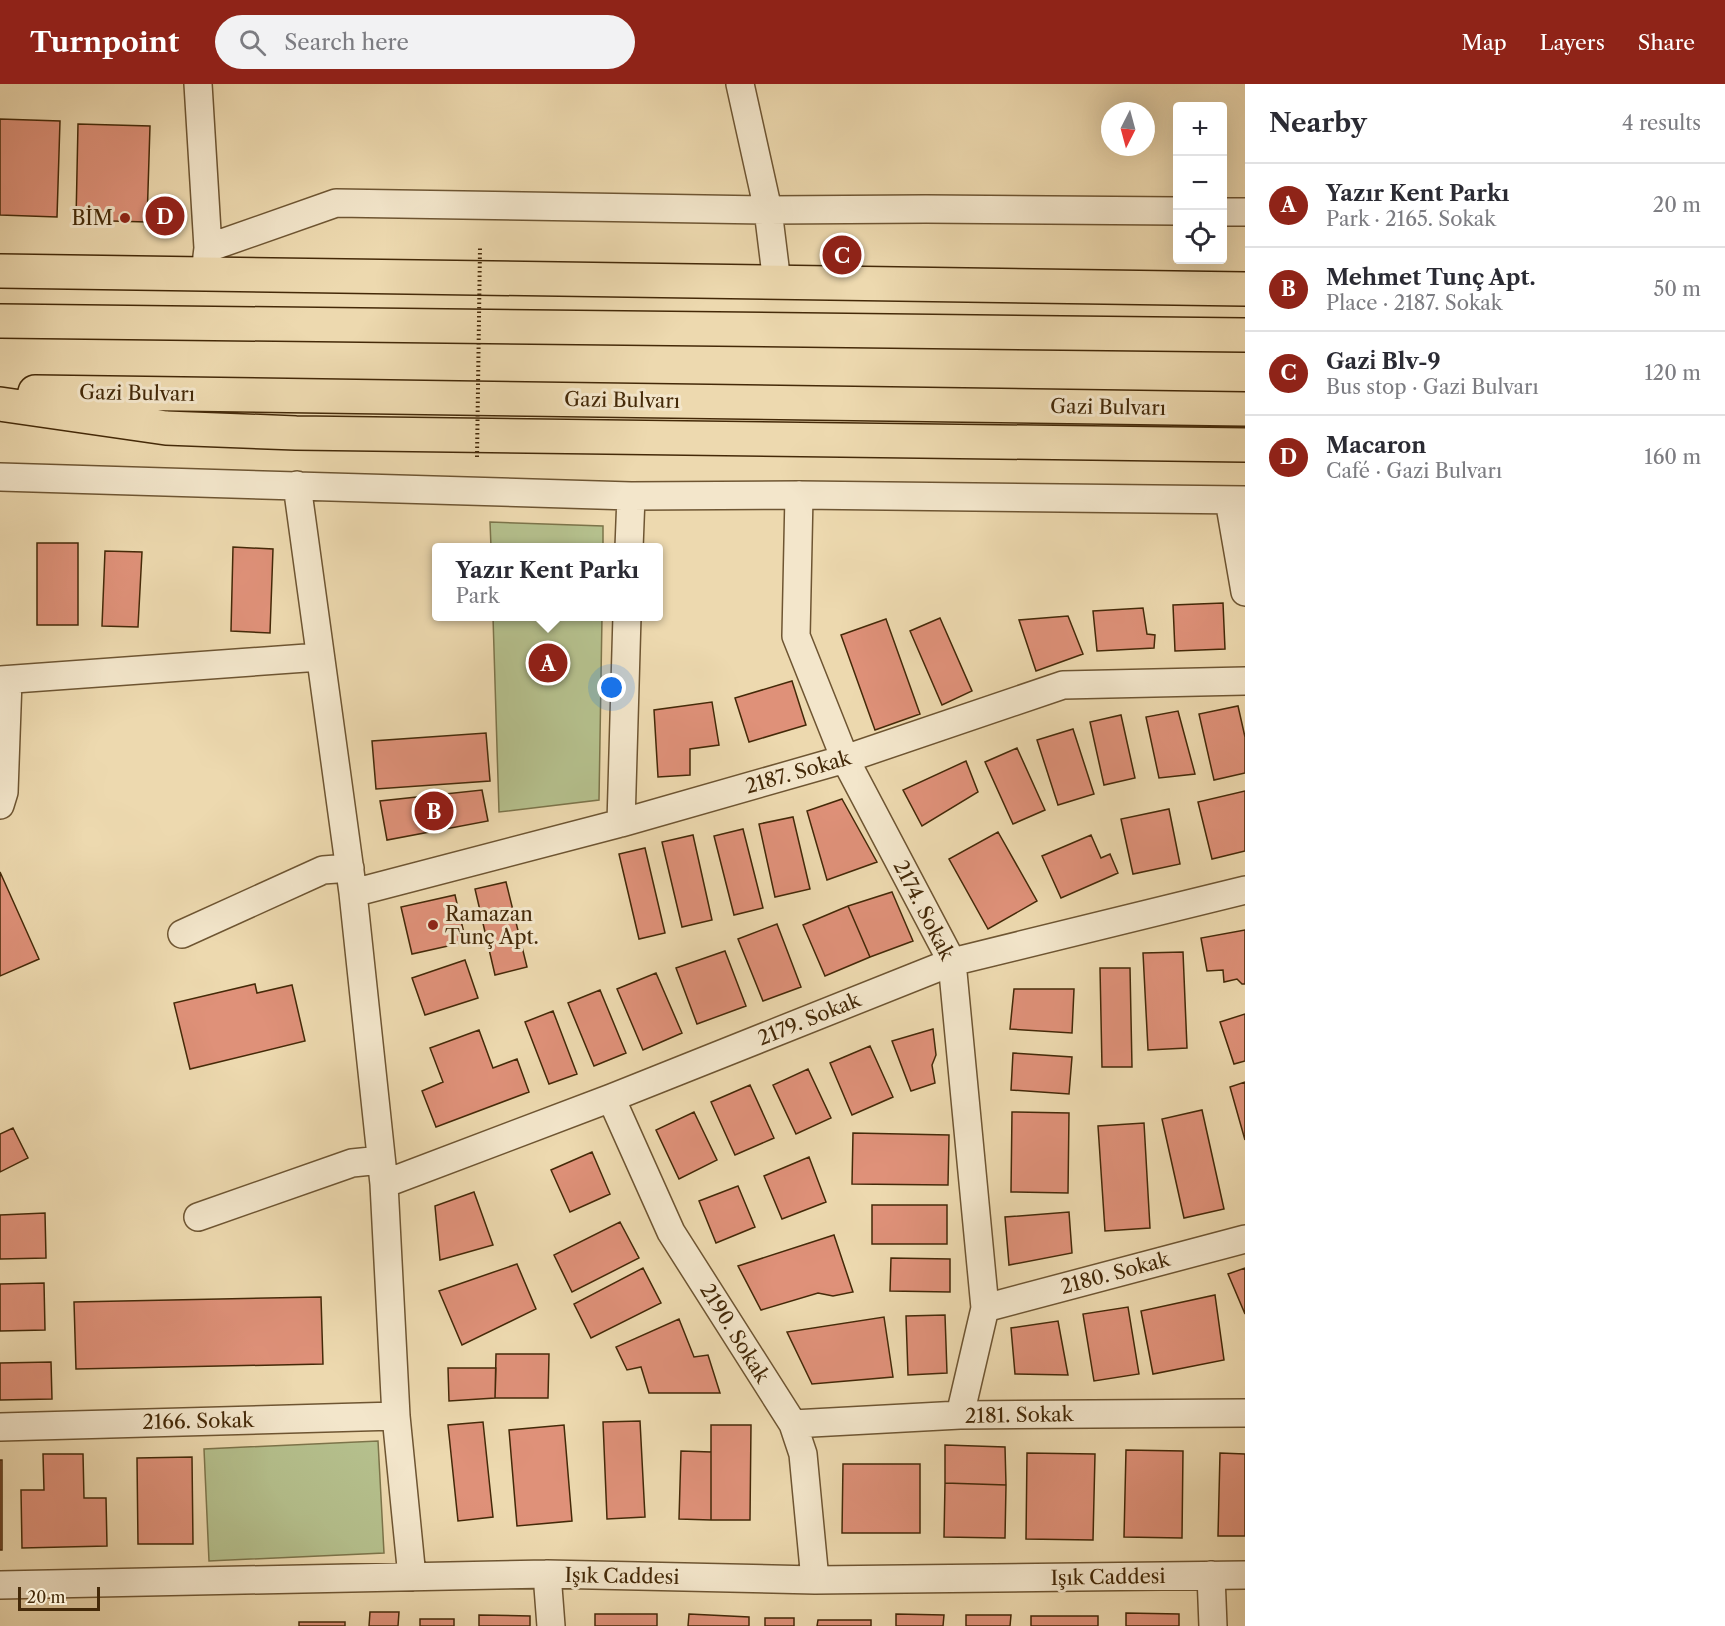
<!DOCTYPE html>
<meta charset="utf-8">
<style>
:root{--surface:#fff;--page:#f2f2f3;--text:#2b2b33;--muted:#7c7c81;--line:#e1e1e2;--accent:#8f2418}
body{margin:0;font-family:"Libre Caslon Text",serif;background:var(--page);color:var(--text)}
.controls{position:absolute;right:18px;top:18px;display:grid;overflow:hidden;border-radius:6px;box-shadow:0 6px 24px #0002}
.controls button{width:54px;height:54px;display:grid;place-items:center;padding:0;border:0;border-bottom:2px solid var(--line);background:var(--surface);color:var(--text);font:30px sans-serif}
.compass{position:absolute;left:1101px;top:18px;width:54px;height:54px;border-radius:50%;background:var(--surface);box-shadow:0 6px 24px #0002;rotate:186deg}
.scale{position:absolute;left:18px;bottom:15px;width:82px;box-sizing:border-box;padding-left:6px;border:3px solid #442908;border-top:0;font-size:16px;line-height:21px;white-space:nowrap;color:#442908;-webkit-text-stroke:4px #f3e6cb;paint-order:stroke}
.you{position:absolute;left:612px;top:604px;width:21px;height:21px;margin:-15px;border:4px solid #fff;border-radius:50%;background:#1a73e8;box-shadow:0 0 0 9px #1a73e833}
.badge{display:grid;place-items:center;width:39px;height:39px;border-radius:50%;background:var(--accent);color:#fff;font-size:20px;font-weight:700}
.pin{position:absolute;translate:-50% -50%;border:3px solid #fff;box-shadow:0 2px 6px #0006}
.popup{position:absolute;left:432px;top:459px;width:231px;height:78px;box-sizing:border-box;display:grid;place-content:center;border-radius:6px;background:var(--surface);filter:drop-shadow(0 2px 4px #0005);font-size:20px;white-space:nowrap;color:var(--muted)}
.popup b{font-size:22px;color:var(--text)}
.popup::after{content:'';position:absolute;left:50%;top:100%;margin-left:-12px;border:12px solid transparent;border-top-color:var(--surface)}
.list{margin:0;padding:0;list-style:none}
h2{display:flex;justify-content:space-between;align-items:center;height:78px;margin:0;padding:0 24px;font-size:26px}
h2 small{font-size:20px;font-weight:400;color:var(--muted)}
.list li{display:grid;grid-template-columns:39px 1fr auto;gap:18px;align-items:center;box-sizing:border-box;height:84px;padding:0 24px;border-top:2px solid var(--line)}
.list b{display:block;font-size:22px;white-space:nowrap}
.list p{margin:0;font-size:20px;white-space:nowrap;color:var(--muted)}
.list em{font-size:20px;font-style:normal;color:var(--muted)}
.icon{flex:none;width:33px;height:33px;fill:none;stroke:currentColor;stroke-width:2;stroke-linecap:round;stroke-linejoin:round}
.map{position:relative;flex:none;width:1245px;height:1542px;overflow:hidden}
header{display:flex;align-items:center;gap:36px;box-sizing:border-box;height:84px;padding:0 30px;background:var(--accent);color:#fff}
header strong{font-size:28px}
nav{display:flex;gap:33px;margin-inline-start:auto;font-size:21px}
.search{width:420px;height:54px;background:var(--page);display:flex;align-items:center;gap:15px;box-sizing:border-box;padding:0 21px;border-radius:33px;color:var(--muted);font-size:22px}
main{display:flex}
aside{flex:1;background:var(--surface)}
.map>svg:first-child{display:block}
.green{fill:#b5c08d;stroke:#7c744a;stroke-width:1.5}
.building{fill:#df9179;stroke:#442908;stroke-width:1.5}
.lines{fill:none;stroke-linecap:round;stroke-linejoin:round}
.minor-casing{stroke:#6e5532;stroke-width:30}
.highway-casing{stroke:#442908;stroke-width:36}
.minor{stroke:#f3e6cb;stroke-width:27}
.highway{stroke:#edd9af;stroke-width:33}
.path-bridge{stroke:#442908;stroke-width:4;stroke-dasharray:1.5 3;stroke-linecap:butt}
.poi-dot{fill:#8f2418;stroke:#f3e6cb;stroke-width:2}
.labels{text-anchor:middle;stroke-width:6;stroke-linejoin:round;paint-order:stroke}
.poi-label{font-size:20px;fill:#442908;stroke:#f3e6cb;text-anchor:end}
.street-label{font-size:20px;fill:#442908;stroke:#f3e6cb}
</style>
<header>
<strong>Turnpoint</strong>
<div class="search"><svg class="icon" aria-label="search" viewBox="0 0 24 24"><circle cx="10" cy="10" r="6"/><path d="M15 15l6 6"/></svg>Search here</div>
<nav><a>Map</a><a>Layers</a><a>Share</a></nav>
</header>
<main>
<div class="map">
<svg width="1245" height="1542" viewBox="0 0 1245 1542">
<rect width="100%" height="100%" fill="#edd9af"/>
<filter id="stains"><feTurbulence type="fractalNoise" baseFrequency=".00333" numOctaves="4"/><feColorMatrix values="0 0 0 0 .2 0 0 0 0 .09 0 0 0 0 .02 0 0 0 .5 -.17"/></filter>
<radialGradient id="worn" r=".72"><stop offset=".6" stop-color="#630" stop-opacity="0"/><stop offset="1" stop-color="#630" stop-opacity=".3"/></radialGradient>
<path class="green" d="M490 438 603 442V463H491Z
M493 533H602L599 716 499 728Z
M378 1357 384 1469 209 1477 204 1365Z"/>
<path class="building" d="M0 35 60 37 57 133 0 131Z
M78 40 150 42 147 138 76 136Z
M37 459H78V541H37Z
M233 463 273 465 270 549 231 547Z
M105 467 142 468 138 543 102 542Z
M1223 519 1225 565 1175 567 1173 521Z
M1143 524 1147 550 1155 551 1154 564 1097 567 1093 527Z
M1068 532 1083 570 1036 587 1019 536Z
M940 534 972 607 942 621 910 547Z
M886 535 920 630 875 646 841 551Z
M792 597 806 641 749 658 735 614Z
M712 618 719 661 690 665V691L658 693 654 626Z
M1238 622 1245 653V689L1214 696 1199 630Z
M1178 627 1195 690 1159 694 1146 633Z
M1121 631 1135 694 1104 701 1090 638Z
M1073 645 1094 710 1058 721 1037 656Z
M486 649 490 697 376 705 372 657Z
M1017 664 1045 726 1013 740 985 678Z
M966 677 978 708 922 742 903 706Z
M482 706 488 737 387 756 380 717Z
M1245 707V767L1212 775 1198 718Z
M842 715 877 778 827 796 807 727Z
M1169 725 1180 780 1133 790 1121 735Z
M793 733 810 805 775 813 759 740Z
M743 745 763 824 734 831 714 752Z
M998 748 1037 817 988 845 949 775Z
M693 751 712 836 682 843 662 758Z
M1091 751 1101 774 1110 770 1118 789 1061 814 1042 772Z
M645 764 665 849 639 855 619 770Z
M0 788 39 875 0 892Z
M506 798 527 883 495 891 475 805Z
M892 808 913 857 870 873 848 822Z
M455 811 466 858 412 870 401 823Z
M848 822 870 873 825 892 803 841Z
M777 840 801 903 763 917 738 855Z
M1245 846V900H1242L1237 895 1224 898 1223 886 1207 887 1201 854Z
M725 867 746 922 697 940 676 884Z
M1183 868 1187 964 1148 966 1143 869Z
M465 876 478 914 425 931 412 894Z
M1100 884H1130L1132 983H1102Z
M656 889 682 949 643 966 617 905Z
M255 900 257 909 292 901 305 957 190 985 174 919Z
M1014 905H1074L1072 949 1010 945Z
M600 906 626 969 594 982 568 919Z
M553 927 577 990 549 1000 525 938Z
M1245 930V977L1234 980 1220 938Z
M933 945 936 971 932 981 935 999 911 1007 892 957Z
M479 946 493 984 517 975 529 1008 436 1043 422 1007 443 998 430 964Z
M870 962 893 1013 852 1031 830 979Z
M1013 969 1072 973 1069 1010 1011 1006Z
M808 985 831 1034 796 1050 773 1001Z
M1245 998V1056L1230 1003Z
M750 1001 774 1054 735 1071 711 1018Z
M1202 1026 1224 1125 1184 1134 1162 1035Z
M694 1028 717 1076 679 1095 656 1046Z
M1012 1028 1069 1029 1068 1109 1011 1108Z
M1144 1039 1150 1144 1105 1147 1098 1042Z
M13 1044 28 1074 0 1088V1050Z
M853 1049 949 1051 948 1101 852 1100Z
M592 1068 610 1110 570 1128 551 1086Z
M809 1073 826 1118 782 1135 764 1092Z
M738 1102 755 1143 716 1159 699 1117Z
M474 1108 493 1161 440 1176 435 1122Z
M872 1121H947V1160H872Z
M1069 1128 1072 1169 1009 1181 1005 1133Z
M45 1129 46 1174 0 1175V1131Z
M620 1138 639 1174 572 1208 554 1171Z
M834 1151 853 1208 833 1212 818 1209 761 1226 738 1182Z
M891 1174 950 1175V1208L890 1207Z
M517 1180 536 1225 462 1261 439 1207Z
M643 1184 661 1219 591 1254 574 1220Z
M1245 1184V1230L1228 1190Z
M44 1199 45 1246 0 1247V1200Z
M1215 1211 1224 1276 1153 1290 1141 1227Z
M321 1213 323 1280 76 1285 74 1218Z
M1128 1223 1139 1290 1094 1297 1083 1230Z
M945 1231 947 1289 908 1291 906 1232Z
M884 1233 893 1293 812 1300 787 1248Z
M679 1235 694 1273 708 1271 720 1309H649L641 1283 627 1286 616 1263Z
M1058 1237 1068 1291 1015 1290 1011 1244Z
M496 1270H549L548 1314H495Z
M51 1278 52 1315 0 1316V1279Z
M448 1284H496L495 1314 449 1317Z
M640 1337 645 1433 607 1435 603 1338Z
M483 1338 493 1433 458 1437 448 1341Z
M564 1341 572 1437 517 1442 509 1346Z
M711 1341H751L750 1436H711Z
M945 1361 1005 1363 1006 1401 945 1399Z
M1126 1366 1183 1367 1182 1454 1124 1453Z
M681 1367 711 1368V1436L679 1435Z
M1027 1369 1095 1370 1093 1456 1026 1455Z
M1220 1369 1245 1370V1452H1218Z
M43 1370H83L84 1414H106L107 1462 22 1464 21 1406H44Z
M192 1373 193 1460H138L137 1374Z
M0 1376H2V1466H0Z
M843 1380H920V1449H842Z
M945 1399 1006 1401 1005 1454 944 1453Z
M370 1528H399L398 1542H369Z
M1126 1529 1179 1530V1542H1126Z
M595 1530H657V1542H595Z
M689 1530 749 1533V1542H688Z
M896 1530 944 1531 943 1542H896Z
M479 1531 530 1532V1542H479Z
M966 1531H1011L1010 1542H966Z
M1031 1532H1098V1542H1031Z
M765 1534H794V1542H765Z
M420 1535H454V1542H420Z
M818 1536H871V1542H817Z
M299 1538H345V1542H299Z"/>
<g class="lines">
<defs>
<path id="minor" d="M198 0 208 164 206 181
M740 0 768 126 777 199
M1222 128H1245
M208 164 336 119 768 126 926 125 1178 127
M0 393 631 412 799 411 1245 416
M297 401 353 809 384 1100 396 1332 412 1493
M799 411 796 552 845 675 952 878 985 1224 960 1331
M1229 416 1245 508
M629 464 631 412
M0 596 320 573
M0 721 4 708 8 596
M621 739 627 532
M353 809 621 739 845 675 1063 601 1245 597
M182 850 323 786 350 784
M611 1014 671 1148 793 1340 803 1370 815 1496
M384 1100 611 1014 952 878 1245 806
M198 1133 352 1079 381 1076
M985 1224 1245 1155
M793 1340 960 1331 1245 1329
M0 1343 396 1332
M547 1490 551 1542
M1211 1491 1213 1542
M0 1501 547 1490 815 1496 1245 1491"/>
<path id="highway" d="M0 187 1245 205
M0 237 1245 251
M35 308 1245 325
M0 320 166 344 296 349 1245 361"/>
</defs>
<use href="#minor" class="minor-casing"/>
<use href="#highway" class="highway-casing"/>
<use href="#minor" class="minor"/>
<use href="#highway" class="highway"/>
<path class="path-bridge" d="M477 373 480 164"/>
</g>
<g class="poi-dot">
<circle cx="125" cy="134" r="6"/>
<circle cx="433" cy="841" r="6"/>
</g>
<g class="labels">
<g class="poi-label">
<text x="113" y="141">BİM</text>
<text x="445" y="837" text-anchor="start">Ramazan<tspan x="445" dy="23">Tunç Apt.</tspan></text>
</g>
<g class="street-label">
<text transform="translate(137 309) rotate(1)" y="7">Gazi Bulvarı</text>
<text transform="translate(622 316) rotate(1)" y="7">Gazi Bulvarı</text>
<text transform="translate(1108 323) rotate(1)" y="7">Gazi Bulvarı</text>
<text transform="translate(798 688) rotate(-16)" y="7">2187. Sokak</text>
<text transform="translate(924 826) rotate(63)" y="7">2174. Sokak</text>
<text transform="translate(809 935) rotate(-22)" y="7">2179. Sokak</text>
<text transform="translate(1115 1189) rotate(-15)" y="7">2180. Sokak</text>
<text transform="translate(735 1249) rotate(58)" y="7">2190. Sokak</text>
<text transform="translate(1019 1331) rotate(-1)" y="7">2181. Sokak</text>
<text transform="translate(198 1337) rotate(-1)" y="7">2166. Sokak</text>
<text transform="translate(622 1492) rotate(1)" y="7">Işık Caddesi</text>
<text transform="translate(1108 1493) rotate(-1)" y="7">Işık Caddesi</text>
</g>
</g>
<rect width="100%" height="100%" filter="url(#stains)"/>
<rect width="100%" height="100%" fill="url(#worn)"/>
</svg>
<div class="controls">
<button>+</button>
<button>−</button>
<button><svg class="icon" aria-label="locate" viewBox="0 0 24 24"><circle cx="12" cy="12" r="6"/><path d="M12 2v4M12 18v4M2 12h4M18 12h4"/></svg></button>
</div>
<svg class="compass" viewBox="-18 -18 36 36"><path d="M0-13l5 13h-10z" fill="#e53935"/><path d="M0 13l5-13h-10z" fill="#7c7c81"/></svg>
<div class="scale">20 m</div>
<div class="you"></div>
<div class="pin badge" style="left:548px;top:579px">A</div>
<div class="popup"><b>Yazır Kent Parkı</b>Park</div>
<div class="pin badge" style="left:434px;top:727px">B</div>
<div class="pin badge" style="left:842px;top:171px">C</div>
<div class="pin badge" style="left:165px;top:132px">D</div>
</div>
<aside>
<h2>Nearby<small>4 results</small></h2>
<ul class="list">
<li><span class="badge">A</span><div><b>Yazır Kent Parkı</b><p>Park · 2165. Sokak</p></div><em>20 m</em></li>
<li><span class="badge">B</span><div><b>Mehmet Tunç Apt.</b><p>Place · 2187. Sokak</p></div><em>50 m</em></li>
<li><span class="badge">C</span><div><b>Gazi̇ Blv-9</b><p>Bus stop · Gazi Bulvarı</p></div><em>120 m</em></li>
<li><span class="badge">D</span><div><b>Macaron</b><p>Café · Gazi Bulvarı</p></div><em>160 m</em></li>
</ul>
</aside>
</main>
